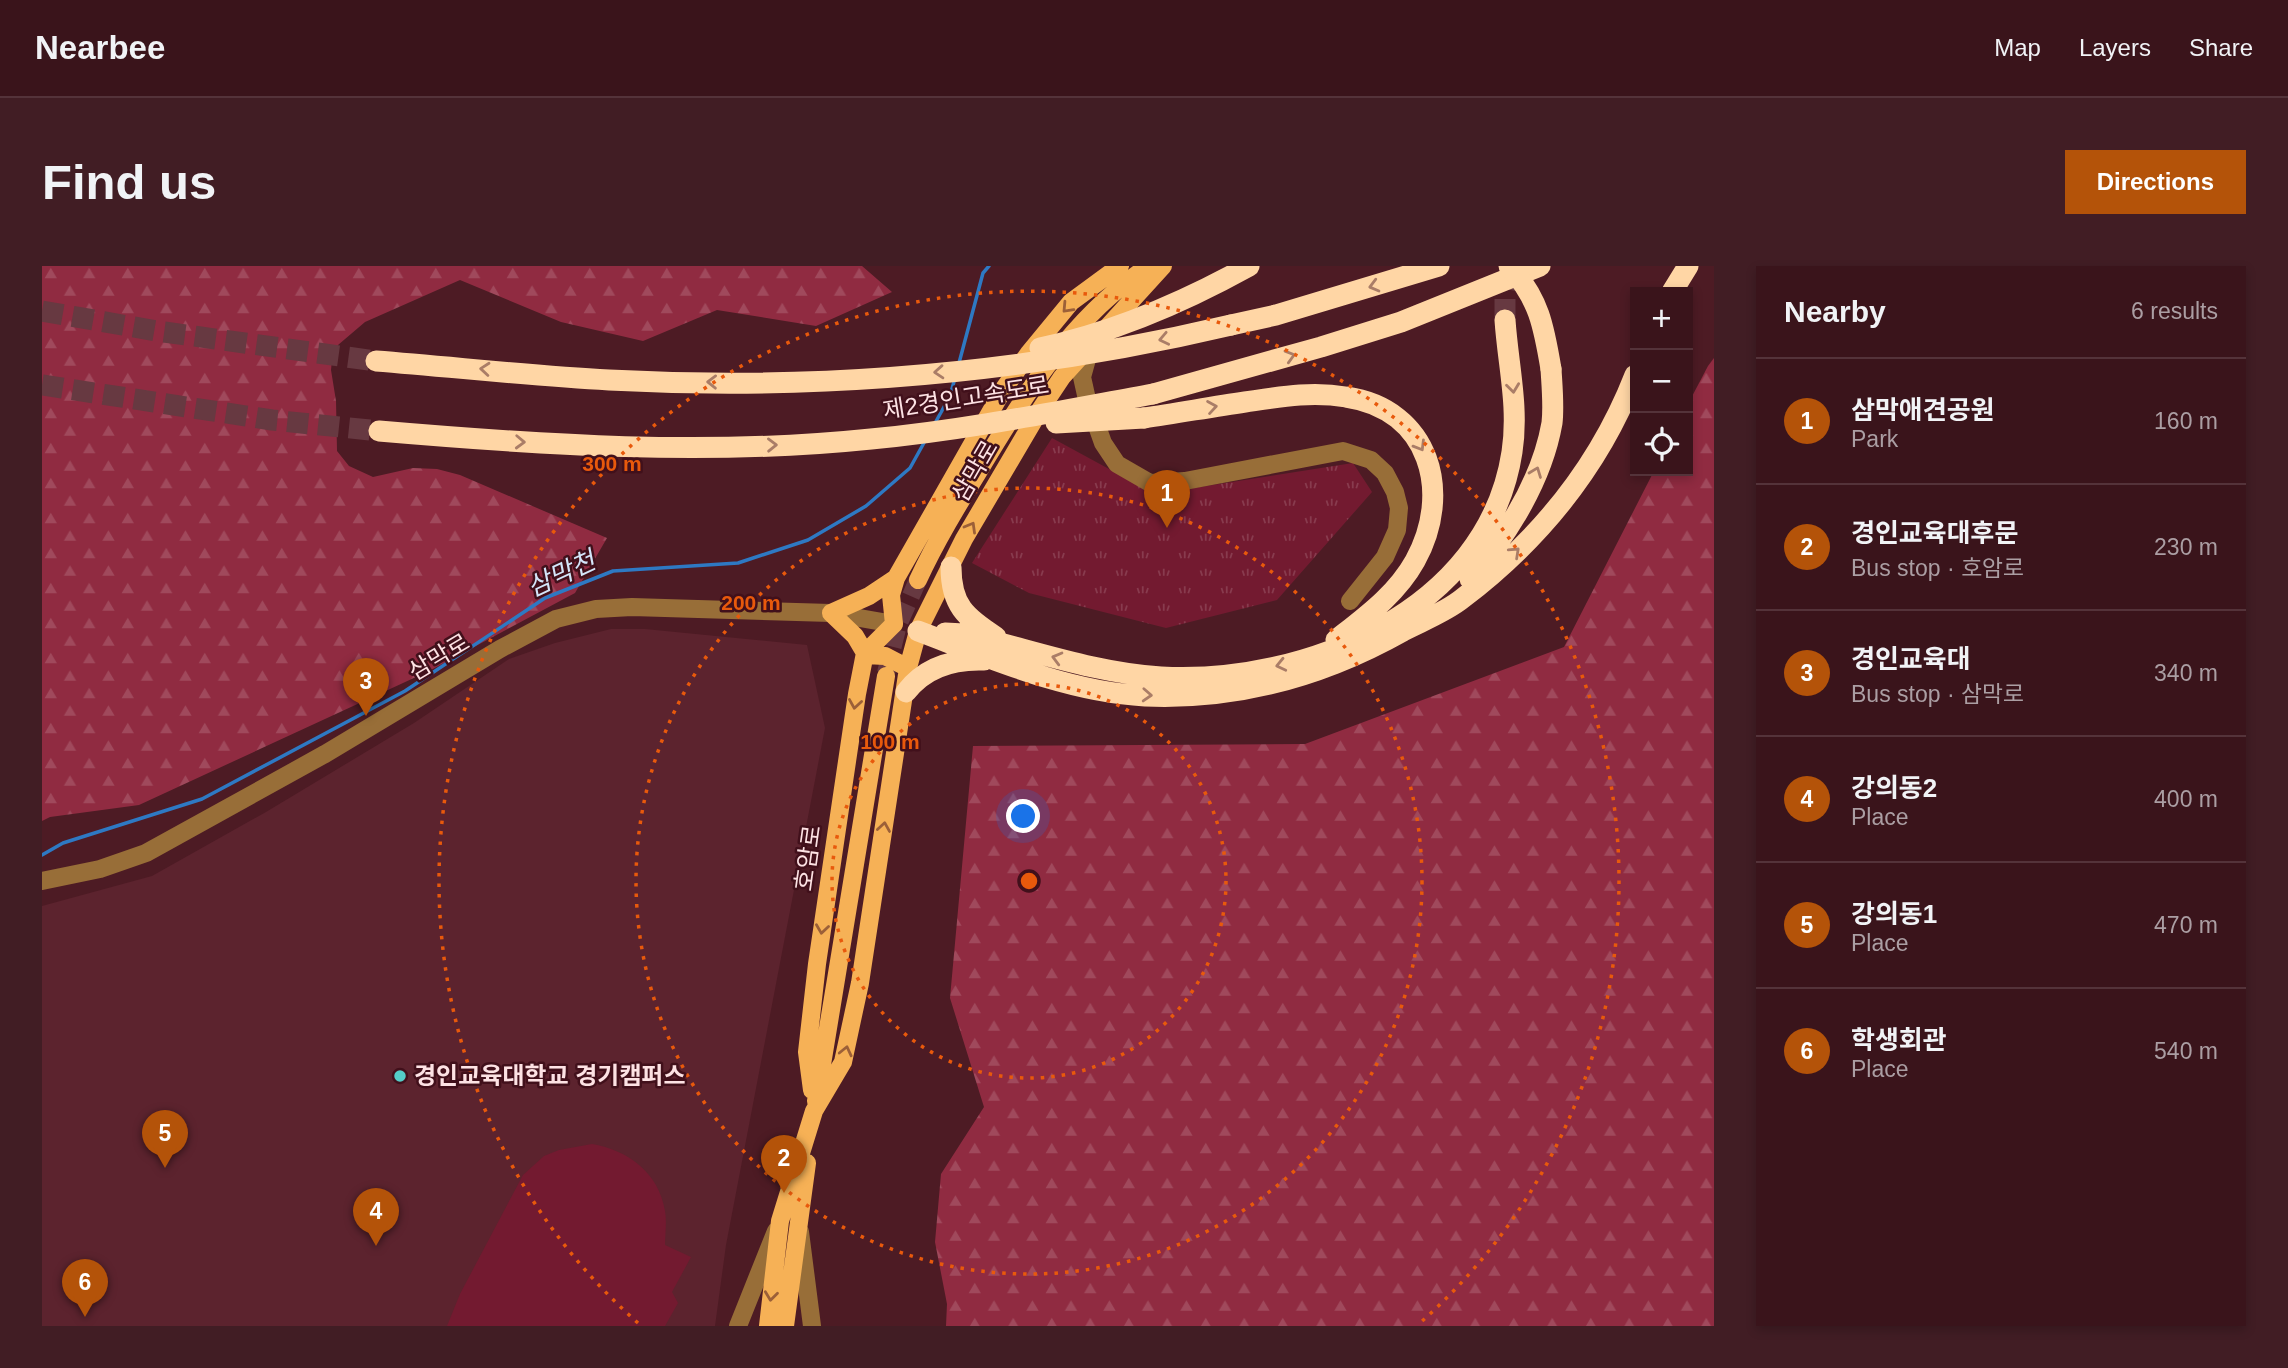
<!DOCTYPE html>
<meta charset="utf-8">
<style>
:root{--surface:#3a141b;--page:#411d24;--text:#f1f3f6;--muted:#ab9ea3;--line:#54333a;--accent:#b45309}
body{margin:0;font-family:Helvetica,"Noto Sans KR",sans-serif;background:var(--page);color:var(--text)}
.controls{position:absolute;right:21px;top:21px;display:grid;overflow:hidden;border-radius:0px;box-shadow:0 4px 10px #0003}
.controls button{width:63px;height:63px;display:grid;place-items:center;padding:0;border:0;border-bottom:2px solid var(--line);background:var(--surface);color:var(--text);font:35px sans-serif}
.you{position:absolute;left:982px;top:551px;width:24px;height:24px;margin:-18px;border:5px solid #fff;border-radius:50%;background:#1a73e8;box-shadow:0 0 0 10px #1a73e833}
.badge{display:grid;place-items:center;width:46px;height:46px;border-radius:50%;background:var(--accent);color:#fff;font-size:23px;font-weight:700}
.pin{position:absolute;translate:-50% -58px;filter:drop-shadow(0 2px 4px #0008)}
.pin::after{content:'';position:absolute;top:37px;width:24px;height:21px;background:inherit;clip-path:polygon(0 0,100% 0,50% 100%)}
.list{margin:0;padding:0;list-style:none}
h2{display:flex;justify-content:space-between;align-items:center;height:91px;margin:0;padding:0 28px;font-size:30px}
h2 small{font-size:23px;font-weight:400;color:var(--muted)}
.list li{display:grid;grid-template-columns:46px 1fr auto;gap:21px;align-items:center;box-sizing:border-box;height:126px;padding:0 28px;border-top:2px solid var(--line)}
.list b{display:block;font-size:26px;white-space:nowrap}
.list p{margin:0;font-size:23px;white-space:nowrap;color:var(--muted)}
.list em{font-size:23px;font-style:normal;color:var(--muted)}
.icon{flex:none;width:38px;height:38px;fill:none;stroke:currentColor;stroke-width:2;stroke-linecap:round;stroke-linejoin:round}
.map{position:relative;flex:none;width:1672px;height:1060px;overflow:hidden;border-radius:0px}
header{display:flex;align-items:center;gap:42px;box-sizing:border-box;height:98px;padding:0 35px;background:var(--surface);border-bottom:2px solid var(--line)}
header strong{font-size:33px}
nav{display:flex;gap:38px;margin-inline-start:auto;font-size:24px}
.intro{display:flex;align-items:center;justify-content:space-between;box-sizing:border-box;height:168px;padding:0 42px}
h1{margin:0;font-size:49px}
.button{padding:18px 32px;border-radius:0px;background:var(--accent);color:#fff;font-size:24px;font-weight:700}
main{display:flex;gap:42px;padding:0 42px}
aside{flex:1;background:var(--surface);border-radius:0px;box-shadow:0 4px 10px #0003}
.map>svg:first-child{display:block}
.built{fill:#5c232e}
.grass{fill:#731a30}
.forest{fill:url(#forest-firs)}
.park{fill:url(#park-tufts)}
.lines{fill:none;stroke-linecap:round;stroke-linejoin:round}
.stream{stroke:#2e79c3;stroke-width:3.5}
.major-tunnel{stroke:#673941;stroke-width:18;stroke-dasharray:18 9;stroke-linecap:butt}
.highway-tunnel{stroke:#673941;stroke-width:21;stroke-dasharray:21 10;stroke-linecap:butt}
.minor{stroke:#986e38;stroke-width:18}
.major{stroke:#f6b156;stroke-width:18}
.highway{stroke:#ffd6a5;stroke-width:21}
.highway-bridge{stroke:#ffd6a5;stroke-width:21}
.oneway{stroke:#aa7d67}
.oneway2{stroke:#9c6038}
.ring{fill:none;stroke:#e8590c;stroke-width:3.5;stroke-dasharray:3.5 7}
.poi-dot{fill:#54cdc8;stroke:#41101b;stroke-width:2.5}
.labels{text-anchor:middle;stroke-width:5;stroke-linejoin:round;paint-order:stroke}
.street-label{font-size:24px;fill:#fde2e4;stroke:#41101b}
.poi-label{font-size:24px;font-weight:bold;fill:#fde2e4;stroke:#41101b;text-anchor:start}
.water-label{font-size:26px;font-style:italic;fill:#d4e6fa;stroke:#41101b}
.centre{fill:#e8590c;stroke:#41101b;stroke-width:3.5}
.ring-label{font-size:21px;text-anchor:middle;font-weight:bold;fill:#e8590c;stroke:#41101b;stroke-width:5;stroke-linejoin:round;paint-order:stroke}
</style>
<header>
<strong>Nearbee</strong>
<nav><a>Map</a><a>Layers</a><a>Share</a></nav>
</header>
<div class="intro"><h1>Find us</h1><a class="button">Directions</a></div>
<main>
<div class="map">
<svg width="1672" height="1060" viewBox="0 0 1672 1060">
<defs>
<pattern id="forest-firs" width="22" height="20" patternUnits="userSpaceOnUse" patternTransform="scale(1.75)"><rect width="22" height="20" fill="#902b41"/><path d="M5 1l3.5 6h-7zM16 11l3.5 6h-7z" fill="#a0495c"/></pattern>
<pattern id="park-tufts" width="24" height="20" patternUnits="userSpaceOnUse" patternTransform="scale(1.75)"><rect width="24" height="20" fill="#731a30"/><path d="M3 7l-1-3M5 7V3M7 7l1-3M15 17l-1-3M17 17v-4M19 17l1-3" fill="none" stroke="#883b4e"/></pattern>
</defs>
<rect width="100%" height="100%" fill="#4d1b24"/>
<path class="built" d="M569 363H603L765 379 783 462 684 979 673 1060H0V640L110 610 224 546 372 457 467 393 513 377Z"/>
<path class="grass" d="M550 878C586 884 617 907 623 945 625 956 623 968 623 979L649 991 630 1026 636 1037 623 1060H405L418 1028 481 909 502 890 517 884Z"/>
<path class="forest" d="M0 0H820L850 26 774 60 675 44 601 75 519 56 418 14 323 56 296 79 290 93 289 104 294 135 295 185 307 200 331 211 371 202 395 203 418 209 565 272 533 327 387 405 97 539 8 551 0 555Z
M1672 92V1060H904L905 1038 893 976 899 908 942 841 908 732 931 480 1263 478 1522 381 1612 205H1646V138L1666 100Z"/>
<path class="park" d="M1010 172 1113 228 1311 197 1330 226 1235 334 1124 362 987 327 930 297Z"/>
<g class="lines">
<path class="stream" d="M917 97 941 7 947 0
M892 159 908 130 913 112
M0 589 21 577 160 533 363 425 503 332 571 305 696 297 766 274 824 240 868 202 883 175"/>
<path class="major-tunnel" d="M844 407 856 359 876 314"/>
<path class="highway-tunnel" d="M0 45 115 65 334 95
M1463 54V30L1469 0
M0 119 230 154 337 165"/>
<path class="minor" d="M1053 77 1045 93 1040 111 1044 129 1061 177 1075 198 1108 217 1143 215 1301 185 1329 194 1343 207 1353 226 1357 242 1355 264 1343 291 1308 335
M0 615 58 603 104 587 283 488 458 383 514 353 554 343 590 341 789 347 852 358
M758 966 770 1060
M696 1060 734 965"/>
<path class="major" d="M876 314C894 275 916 239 938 203 984 126 1031 50 1107 0
M852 358 849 329 854 312 961 124 987 87 1029 36 1078 0
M823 387 813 370 789 347 827 330 854 312
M823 389 843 390 866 402
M770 824 765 786 775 698 815 428 823 387 852 358
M774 835 844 410
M726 1060 738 955 772 845 801 796 818 717 866 402 876 365 922 273 998 144 1020 111 1121 0
M743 1060 765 897"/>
<path class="highway" d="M1630 26 1646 0
M1189 59 1234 49 1397 0
M1111 128 1279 81 1359 56 1498 0
M1102 152C1136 147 1169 141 1203 136 1237 131 1269 125 1304 131 1388 143 1411 227 1373 295 1354 329 1323 351 1294 374
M909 301C909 339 923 351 954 371
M1428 313C1465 269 1500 214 1510 157 1512 140 1510 120 1509 103
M876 365C948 392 1025 426 1103 430 1196 434 1281 410 1361 365 1380 355 1404 346 1421 332 1497 274 1558 199 1593 109
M903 367 922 368C987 383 1052 407 1119 411 1263 419 1446 345 1470 186 1477 141 1466 99 1463 54
M864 426C883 401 912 393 942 394"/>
<path class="highway-bridge" d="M1467 0C1497 32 1502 61 1509 103
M998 82C1070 67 1142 36 1207 0
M334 95C412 101 489 110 567 114 775 125 986 107 1189 59
M1014 157 1102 152
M337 165C500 179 666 190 829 173 924 164 1017 145 1111 128"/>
</g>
<defs><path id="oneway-chevron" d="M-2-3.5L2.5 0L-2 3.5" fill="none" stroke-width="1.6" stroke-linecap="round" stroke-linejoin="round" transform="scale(1.75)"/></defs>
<g class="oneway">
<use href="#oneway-chevron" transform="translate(1332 20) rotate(165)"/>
<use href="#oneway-chevron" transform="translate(1122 73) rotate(168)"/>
<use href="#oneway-chevron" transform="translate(1248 90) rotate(-16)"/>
<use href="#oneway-chevron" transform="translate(443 103) rotate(-175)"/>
<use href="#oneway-chevron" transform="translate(897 106) rotate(176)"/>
<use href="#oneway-chevron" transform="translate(670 116) rotate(-179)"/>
<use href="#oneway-chevron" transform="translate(1471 122) rotate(83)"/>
<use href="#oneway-chevron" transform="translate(1170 141) rotate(-9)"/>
<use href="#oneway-chevron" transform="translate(478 176) rotate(2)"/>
<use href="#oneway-chevron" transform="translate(730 179) rotate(-1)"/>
<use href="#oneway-chevron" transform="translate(1378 180) rotate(59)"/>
<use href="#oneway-chevron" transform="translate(1494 206) rotate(-69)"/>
<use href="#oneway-chevron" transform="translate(1473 286) rotate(-43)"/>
<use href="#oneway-chevron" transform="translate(1015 392) rotate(-165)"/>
<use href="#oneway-chevron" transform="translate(1239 399) rotate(167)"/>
<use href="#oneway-chevron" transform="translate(1105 429) rotate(3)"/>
</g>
<g class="oneway2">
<use href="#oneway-chevron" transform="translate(1025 42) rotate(133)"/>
<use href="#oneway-chevron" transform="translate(929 261) rotate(-60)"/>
<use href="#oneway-chevron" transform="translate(813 438) rotate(99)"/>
<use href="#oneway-chevron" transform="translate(842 561) rotate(-81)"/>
<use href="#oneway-chevron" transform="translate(780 663) rotate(98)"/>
<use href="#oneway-chevron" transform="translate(804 785) rotate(-77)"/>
<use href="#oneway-chevron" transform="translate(729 1030) rotate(97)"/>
</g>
<g class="ring">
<circle cx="987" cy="615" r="197"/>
<circle cx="987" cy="615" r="393"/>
<path d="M596 1057A590 590 0 1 1 1378 1057"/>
</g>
<circle class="poi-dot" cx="358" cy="810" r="7"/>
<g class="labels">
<g class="street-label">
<text transform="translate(924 132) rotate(-9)" y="8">제2경인고속도로</text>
<text transform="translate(933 205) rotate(-60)" y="8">삼막로</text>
<text transform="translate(397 391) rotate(-31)" y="8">삼막로</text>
<text transform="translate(766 592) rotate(-82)" y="8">호암로</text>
</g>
<g class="poi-label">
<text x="372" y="818">경인교육대학교 경기캠퍼스</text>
</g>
<g class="water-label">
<text transform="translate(519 308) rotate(-25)" y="9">삼막천</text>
</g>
</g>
<circle cx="987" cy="615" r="10" class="centre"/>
<g class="ring-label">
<text x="570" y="205">300 m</text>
<text x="709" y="344">200 m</text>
<text x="848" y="483">100 m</text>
</g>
</svg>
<div class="controls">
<button>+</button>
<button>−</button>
<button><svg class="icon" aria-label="locate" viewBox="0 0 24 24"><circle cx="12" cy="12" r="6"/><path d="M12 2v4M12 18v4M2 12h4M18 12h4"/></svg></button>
</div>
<div class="you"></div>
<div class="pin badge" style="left:1125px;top:262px">1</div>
<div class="pin badge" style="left:742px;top:927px">2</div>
<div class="pin badge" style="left:324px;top:450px">3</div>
<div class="pin badge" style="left:334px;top:980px">4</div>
<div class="pin badge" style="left:123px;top:902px">5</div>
<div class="pin badge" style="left:43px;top:1051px">6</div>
</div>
<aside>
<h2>Nearby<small>6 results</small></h2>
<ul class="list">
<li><span class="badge">1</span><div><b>삼막애견공원</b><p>Park</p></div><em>160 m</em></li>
<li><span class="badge">2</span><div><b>경인교육대후문</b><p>Bus stop · 호암로</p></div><em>230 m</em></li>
<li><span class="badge">3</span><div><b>경인교육대</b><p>Bus stop · 삼막로</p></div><em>340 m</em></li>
<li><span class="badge">4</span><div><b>강의동2</b><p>Place</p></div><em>400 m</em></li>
<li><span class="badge">5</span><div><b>강의동1</b><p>Place</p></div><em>470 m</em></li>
<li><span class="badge">6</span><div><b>학생회관</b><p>Place</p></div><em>540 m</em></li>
</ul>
</aside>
</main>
